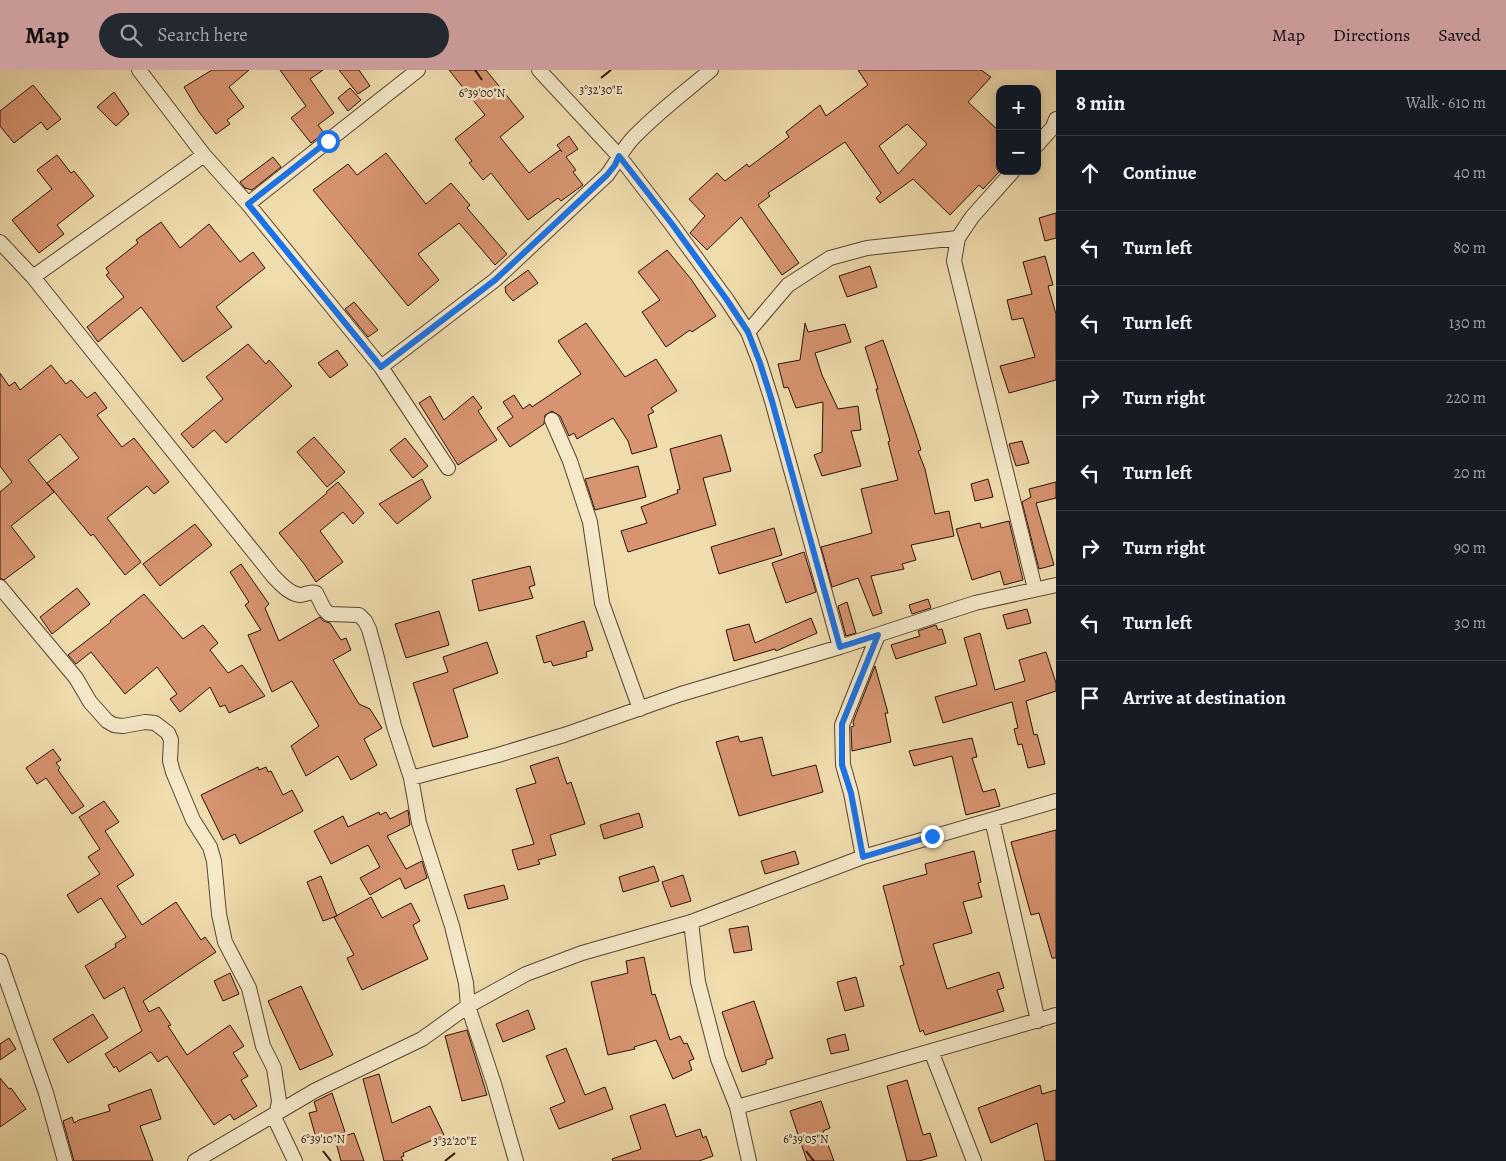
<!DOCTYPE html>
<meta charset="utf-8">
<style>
:root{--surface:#171b24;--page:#242831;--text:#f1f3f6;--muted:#9ea1a6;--line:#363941;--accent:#c59692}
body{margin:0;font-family:Alegreya,serif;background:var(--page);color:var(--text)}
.controls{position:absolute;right:15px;top:15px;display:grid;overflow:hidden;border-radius:10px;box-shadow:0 2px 12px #0003}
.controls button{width:45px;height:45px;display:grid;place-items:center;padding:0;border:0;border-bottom:1px solid var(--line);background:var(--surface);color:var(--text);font:25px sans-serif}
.stop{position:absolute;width:15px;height:15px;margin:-11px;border:4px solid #1a73e8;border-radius:50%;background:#fff}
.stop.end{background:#1a73e8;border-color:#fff;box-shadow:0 1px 5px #0008}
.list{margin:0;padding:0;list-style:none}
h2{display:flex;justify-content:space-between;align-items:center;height:65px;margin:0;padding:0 20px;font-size:21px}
h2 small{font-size:16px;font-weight:400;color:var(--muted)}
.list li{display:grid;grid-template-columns:32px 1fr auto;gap:15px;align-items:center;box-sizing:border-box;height:75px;padding:0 20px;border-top:1px solid var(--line)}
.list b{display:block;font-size:19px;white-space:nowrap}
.list em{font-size:16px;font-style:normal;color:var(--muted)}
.icon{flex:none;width:28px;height:28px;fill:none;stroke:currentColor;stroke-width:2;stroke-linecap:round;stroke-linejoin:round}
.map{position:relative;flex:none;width:1056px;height:1091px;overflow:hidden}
header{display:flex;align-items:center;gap:30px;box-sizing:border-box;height:70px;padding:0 25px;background:var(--accent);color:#111}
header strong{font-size:24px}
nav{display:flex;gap:28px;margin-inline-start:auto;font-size:18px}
.search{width:350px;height:45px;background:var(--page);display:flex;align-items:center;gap:12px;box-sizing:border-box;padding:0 18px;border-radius:28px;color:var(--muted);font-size:19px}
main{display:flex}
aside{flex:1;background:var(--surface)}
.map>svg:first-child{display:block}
.building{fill:#d89471;stroke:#271108;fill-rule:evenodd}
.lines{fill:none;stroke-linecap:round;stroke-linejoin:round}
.street-casing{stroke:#594432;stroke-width:16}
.street{stroke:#f5e9ca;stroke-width:14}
.route{stroke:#1a73e8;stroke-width:6}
.ticks{fill:none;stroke:#271108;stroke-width:2}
.ticks-label{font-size:12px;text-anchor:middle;fill:#271108;stroke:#f5e9ca;stroke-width:5;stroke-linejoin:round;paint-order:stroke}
</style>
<header>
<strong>Map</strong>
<div class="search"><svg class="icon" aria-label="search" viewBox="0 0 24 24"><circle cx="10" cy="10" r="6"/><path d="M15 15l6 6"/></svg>Search here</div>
<nav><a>Map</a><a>Directions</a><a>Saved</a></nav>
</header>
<main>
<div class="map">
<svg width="1056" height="1091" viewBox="0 0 1056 1091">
<rect width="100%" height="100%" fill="#f0ddae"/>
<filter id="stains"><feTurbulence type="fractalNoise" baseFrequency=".004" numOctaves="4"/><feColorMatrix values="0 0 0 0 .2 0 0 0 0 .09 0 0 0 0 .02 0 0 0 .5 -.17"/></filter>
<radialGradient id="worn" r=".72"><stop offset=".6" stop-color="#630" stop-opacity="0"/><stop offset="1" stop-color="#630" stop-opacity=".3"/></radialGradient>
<path class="building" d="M212 0H249L229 17 244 37 227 50 230 54 216 64 199 42 184 17Z
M280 0H323L310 9 334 43 318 55 324 63 311 73 291 48 306 36Z
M339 0H359L370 16 358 24Z
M449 0H486L524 47 500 67 529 103 560 80 562 82 557 75 569 66 578 79 566 87 576 100 573 102 583 115 561 131 558 128 528 150 491 103 483 110 469 93 472 91 455 69 485 45Z
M858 0H981L991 7 968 32 1000 62V101L983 119 979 115 950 145 913 109 880 133 876 128 881 123 845 72 768 123 770 126 758 135 799 193 782 205 741 147 707 180 690 163 705 146 689 129 717 103 725 111 747 94 749 97 789 67 786 62 820 35 826 46 868 15ZM907 54 927 74 898 104 879 76Z
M33 15 61 49 47 60 41 52 14 73 0 56V41Z
M350 18 361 30 348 41 338 28Z
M114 22 129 44 116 56 97 37Z
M386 83 426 134 451 113 470 135 467 138 507 184 495 195 459 153 418 184 439 210 408 236 313 120 348 94 357 105Z
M57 85 71 103 74 101 94 126 57 155 64 164 39 183 12 150 52 119 37 100Z
M273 87 281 97 252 120 245 118 240 112Z
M1056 143V168L1045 171 1039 148Z
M161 152 180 178 209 154 240 192 253 182 265 198 216 237 232 257 183 292 141 237 98 272 87 257 124 227 106 205 109 203 106 198 138 173 136 170Z
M667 180 691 209 716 246 692 262 690 260 666 277 642 242 660 230 638 202Z
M1045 186 1053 215 1048 216 1056 244V310L1009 323 1000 296 1035 287 1023 248 1012 250 1007 230 1032 224 1023 192Z
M870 196 877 217 847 227 839 206Z
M528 200 538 213 513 231 506 223 505 217Z
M354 232 378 260 368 267 345 239Z
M586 253 625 307 656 289 677 321 651 338 654 342 648 345 657 377 632 384 628 371 613 348 577 369 574 363 569 366 560 346 552 341 545 345 544 354 510 377 497 358 513 347 503 332 514 325 523 339 530 334 532 337 581 304 558 271Z
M805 253 808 262 845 254 851 272 815 283 822 305 838 339 858 336 861 360 851 361 861 396 822 406 814 385 822 382 823 332 796 338 788 317 784 318 778 294 800 290Z
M883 270 916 364 921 380 918 381 925 399 935 444 949 441 954 466 911 475 916 490 902 494 904 499 871 506 882 543 873 546 858 508 832 517 821 477 872 463 861 419 898 410 888 372 890 371 876 319H878L865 277Z
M248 274 266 294 269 290 292 316 226 373 214 360 193 378 181 364 223 329 206 307Z
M337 280 348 295 330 308 318 293Z
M51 295 66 314 71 310 87 328 95 322 107 338 97 345 122 377 134 368 169 412 154 424 147 416 107 448 141 492 125 505 93 464 91 466 47 413 79 388 60 364 28 390 54 422 11 456 35 487 4 510 0 508V422L12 412 0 396V303L9 316 15 312 20 320Z
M430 326 444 350 473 326 482 338 478 341 497 370 458 395 419 333Z
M721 365 731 401 703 408 716 455 628 482 621 461 647 453 641 437 678 423 677 420 680 419 670 379Z
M314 367 345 402 327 417 297 382Z
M405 368 428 396 413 408 390 380Z
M1022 371 1029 393 1016 396 1009 374Z
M638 396 646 427 595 440 585 409Z
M422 409 431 428 397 454 379 434Z
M988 409 993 427 975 431 971 414Z
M338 412 364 443 353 454 343 442 320 461 343 492 316 512 305 495 279 463 327 423 326 422Z
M1056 412V428L1036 433 1054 495 1039 499 1022 432 1031 427 1029 419Z
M1009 451 1023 510 1004 515 1000 501 972 510 956 459 980 453 981 458Z
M195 454 212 475 160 516 143 494Z
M774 458 782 485 719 504 711 477Z
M804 482 816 522 786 533 772 493Z
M241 494 269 534 265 538 279 571 320 547 323 551 330 553 341 570 346 568 351 580 333 590 359 634 370 639 382 658 364 669 377 695 351 710 338 686 306 706 291 676 319 656 292 611 272 622 248 565 261 560 245 535 249 532 230 502Z
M530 496 535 515 529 517 533 528 479 541 472 510Z
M77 518 90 534 52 564 40 547Z
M144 524 183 569 203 555 218 573 210 580 228 603 242 595 265 626 229 643 225 635 220 637 210 617 180 642 170 629 177 624 157 597 125 624 91 582 76 594 68 585 111 552 110 551Z
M928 529 931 538 912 544 909 535Z
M847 532 856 563 846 566 838 536Z
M1027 539 1031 553 1007 559 1003 545Z
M439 541 449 575 406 588 395 554Z
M811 548 817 563 776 581 775 579 734 591 726 560 749 554 755 573Z
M584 551 593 580 586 582 587 587 553 596 551 591 544 593 536 566Z
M936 555 938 560 942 559 946 573 896 589 891 575 920 566 918 561Z
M980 563 995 620 1025 611 1019 590 1046 582 1056 613V621L1026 631 1034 665 1037 664 1045 694 1028 698 1022 674 1018 675 1014 659 1018 658 1012 632 943 653 935 627 977 615 964 568Z
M487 572 498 603 453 619 468 667 433 677 413 613 448 602 443 587Z
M875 596 888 643H885L891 672 852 681 851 657 854 656 853 652Z
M738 666 740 672 762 667 772 706 816 695 823 722 739 746 716 672Z
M972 668 977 687 972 688 983 722 995 719 1000 736 966 745 952 686 914 696 909 681Z
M53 679 61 690 56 693 60 698 58 700 84 736 72 744 46 708 37 714 26 698Z
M558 687 567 714 571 712 585 754 550 765 556 785 538 790 540 794 518 800 512 780 534 774 516 719 536 713 530 696Z
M258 697 259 700 266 697 268 702 271 701 283 725 292 720 303 741 240 774 235 764 223 770 201 725Z
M104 731 119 752 105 761 134 805 117 816 142 855 176 832 201 870 205 867 216 882 143 931 149 942 159 937 171 955 168 956 187 985 230 955 244 976 233 983 248 1006 241 1010 257 1036 234 1050 230 1044 214 1055 167 986 158 992 151 982 119 1002 116 996 114 998 105 984 142 961 124 917 104 929 85 896 116 877 115 874 126 867 101 828 78 843 67 825 100 804 88 787 100 779 79 747Z
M408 740 410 755 387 766 406 799 422 791 427 808 405 819 400 808 370 825 360 808 380 797 368 775 331 794 314 761 343 746 348 757 379 742 380 745 386 742 390 749Z
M639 743 643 757 604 769 600 755Z
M1056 760V888H1052L1039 843 1031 845 1011 772Z
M795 781 799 794 765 804 761 791Z
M974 781 981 812 978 813 982 827 963 832 972 863 933 874 947 919 999 902 1004 918 997 920 1004 941 925 965 923 960 920 962 900 896 904 895 883 816 927 804 925 794Z
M654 796 659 811 623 822 619 807Z
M683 805 691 831 671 837 662 812Z
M321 806 337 846 323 851 307 812Z
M504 815 508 829 468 839 464 825Z
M371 827 382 848 411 833 420 851 413 855 428 889 362 920 347 888 354 885 334 847Z
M748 856 752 880 734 883 729 859Z
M644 887 652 925 655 924 670 970 680 966 684 974 687 973 694 989 689 991 692 1000 673 1009 656 970 634 977 635 979 608 985 591 912 628 903 626 891Z
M230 903 239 924 223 931 214 911Z
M856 907 864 936 845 941 837 912Z
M301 916 333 985 300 1000 268 931Z
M754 931 773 988 766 990V994L742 1002 722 942Z
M528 940 535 959 503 972 496 954Z
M93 944 108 968 68 993 53 969Z
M467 960 487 1025 462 1031 445 966Z
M845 964 849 980 831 984 827 969Z
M9 968 16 979 0 990V974Z
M566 978 585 1025 605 1017 613 1039 559 1059 550 1038 565 1032 546 986Z
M379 1004 392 1053 430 1036 444 1065 403 1083 404 1086 401 1087 403 1091H384L363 1009Z
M0 1008 9 1019 11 1018 26 1039 0 1057Z
M907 1010 923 1065 930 1063 937 1086 919 1091H907L887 1016Z
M1040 1015 1042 1024 1056 1020V1091H1045L1037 1053 991 1073 978 1038Z
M151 1019 161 1049 140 1056 153 1091H74L63 1051 72 1047 74 1053 79 1050 110 1041 108 1035Z
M332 1023 345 1062 317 1071 309 1043 317 1041 314 1032Z
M821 1031 830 1058 823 1061 834 1091H807L790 1041Z
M665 1034 676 1067 700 1059 703 1068 706 1066 713 1086 699 1091H613L612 1089 641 1079 630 1046Z
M354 1063 364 1091H341L335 1069Z"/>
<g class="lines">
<defs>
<path id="street" d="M139 0 204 85 248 134 381 297 448 398
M539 0 619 86 672 155 727 230 748 262 760 293 772 331 840 577
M1037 75 1053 57 1056 49
M1013 101 972 147 958 168 954 191 1035 519
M248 134 418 0
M0 172 33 207 204 85
M33 207 273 506C280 513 289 524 300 525 306 525 309 521 316 523L324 539 329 544 359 545 365 551 369 559 376 584 394 656 411 708 419 753 452 856 466 913 468 936 494 1014 516 1091
M748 262 788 215 830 188 867 178 958 168
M381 297 495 210 607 105C617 92 623 78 634 67 657 43 685 22 711 0
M552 350 570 391 590 452 602 533 640 639
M0 517 76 608 90 632 107 651 114 655 123 656 145 652 155 653 168 663 171 670 170 691 173 702 193 750 210 777 214 791 219 844 225 872 249 918 263 976 274 998 279 1031 277 1042
M411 708 498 685 564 665 681 624 840 577 975 533 1056 515
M992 750 1038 951
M863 787 851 723 843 695 842 655 878 565
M691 852 698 912 718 989 737 1037 749 1091
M0 891 46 1023 65 1091
M931 981 974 1091
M737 1037 1056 945
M273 1045 295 1091
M195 1091 316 1020 422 969 468 936 526 904 582 883 691 852 863 787 1056 731"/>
</defs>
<use href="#street" class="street-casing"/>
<use href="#street" class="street"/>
</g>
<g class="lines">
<path class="route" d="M328 71 248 134 381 297 495 210 607 105 615 95 619 86 672 154 727 230 748 262 760 293 772 331 840 577 878 565 842 654V695L851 723 863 787 932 766"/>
</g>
<path class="ticks" d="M475 0 482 10M601 8 611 0M323 1081 331 1091M806 1081 814 1091M445 1091 455 1083"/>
<g class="ticks-label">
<text x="601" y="24">3°32'30"E</text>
<text x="482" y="27">6°39'00"N</text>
<text x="323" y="1073">6°39'10"N</text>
<text x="806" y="1073">6°39'05"N</text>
<text x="455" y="1075">3°32'20"E</text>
</g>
<rect width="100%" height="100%" filter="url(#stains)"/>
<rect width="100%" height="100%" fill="url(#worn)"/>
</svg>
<div class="controls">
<button>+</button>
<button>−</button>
</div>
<div class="stop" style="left:328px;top:71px"></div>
<div class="stop end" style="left:932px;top:766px"></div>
</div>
<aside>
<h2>8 min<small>Walk · 610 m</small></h2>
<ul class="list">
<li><svg class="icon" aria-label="ahead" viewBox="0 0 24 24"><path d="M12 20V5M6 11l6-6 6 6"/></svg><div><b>Continue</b></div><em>40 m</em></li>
<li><svg class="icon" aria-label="left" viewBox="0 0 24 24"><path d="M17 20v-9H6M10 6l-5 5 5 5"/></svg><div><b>Turn left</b></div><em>80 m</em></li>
<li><svg class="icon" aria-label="left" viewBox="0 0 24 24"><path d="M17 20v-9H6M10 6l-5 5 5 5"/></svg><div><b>Turn left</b></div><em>130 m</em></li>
<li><svg class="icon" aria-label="right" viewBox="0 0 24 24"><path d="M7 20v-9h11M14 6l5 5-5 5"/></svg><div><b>Turn right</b></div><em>220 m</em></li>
<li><svg class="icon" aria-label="left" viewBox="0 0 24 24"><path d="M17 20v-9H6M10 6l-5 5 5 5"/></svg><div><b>Turn left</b></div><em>20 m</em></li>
<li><svg class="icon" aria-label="right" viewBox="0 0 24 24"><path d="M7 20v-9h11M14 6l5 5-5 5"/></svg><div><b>Turn right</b></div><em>90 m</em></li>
<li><svg class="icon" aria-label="left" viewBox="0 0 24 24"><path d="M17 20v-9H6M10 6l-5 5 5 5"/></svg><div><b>Turn left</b></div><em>30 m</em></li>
<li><svg class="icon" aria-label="arrive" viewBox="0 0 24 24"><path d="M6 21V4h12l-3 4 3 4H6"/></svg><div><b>Arrive at destination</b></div></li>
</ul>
</aside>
</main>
